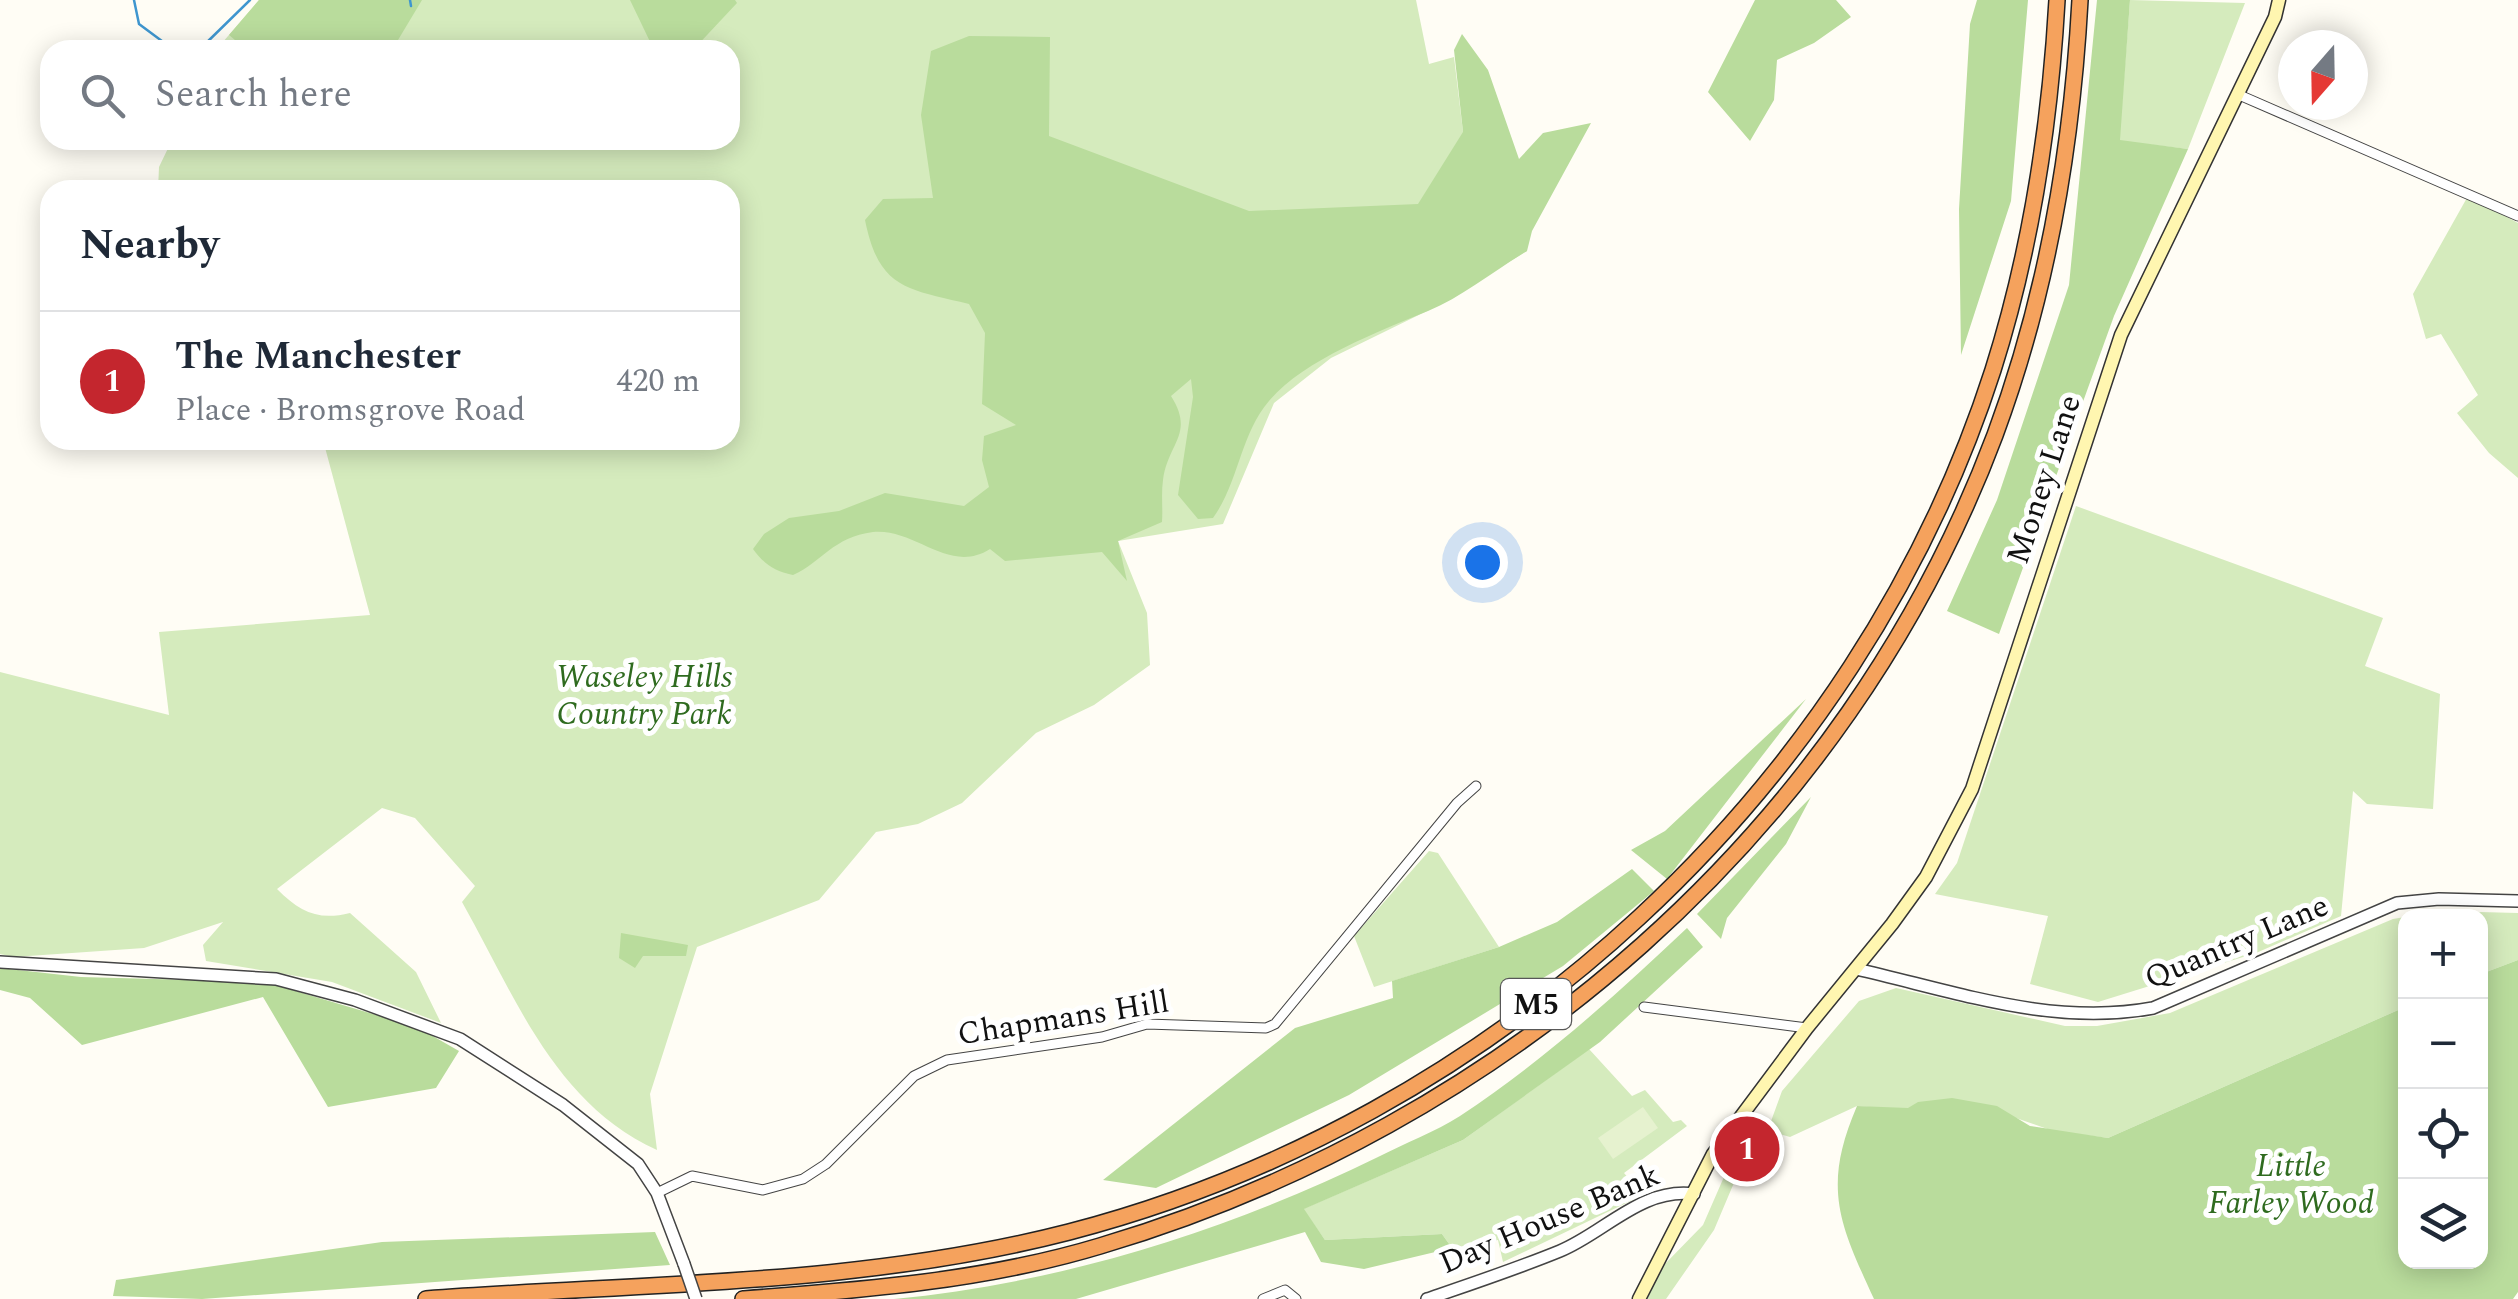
<!DOCTYPE html>
<meta charset="utf-8">
<style>
:root{--surface:#fff;--page:#f2f2f3;--text:#1f2937;--muted:#747a83;--line:#e0e1e3;--accent:#c4262e}
body{margin:0;font-family:Spectral,serif;background:var(--page);color:var(--text)}
.controls{position:absolute;right:30px;bottom:30px;display:grid;overflow:hidden;border-radius:20px;box-shadow:0 5px 25px #0003}
.controls button{width:90px;height:90px;display:grid;place-items:center;padding:0;border:0;border-bottom:2px solid var(--line);background:var(--surface);color:var(--text);font:50px sans-serif}
.compass{position:absolute;left:2278px;top:30px;width:90px;height:90px;border-radius:50%;background:var(--surface);box-shadow:0 5px 25px #0003;rotate:200deg}
.you{position:absolute;left:1482px;top:562px;width:35px;height:35px;margin:-25px;border:8px solid #fff;border-radius:50%;background:#1a73e8;box-shadow:0 0 0 15px #1a73e833}
.badge{display:grid;place-items:center;width:65px;height:65px;border-radius:50%;background:var(--accent);color:#fff;font-size:32px;font-weight:700}
.pin{position:absolute;translate:-50% -50%;border:5px solid #fff;box-shadow:0 2px 10px #0006}
.list{margin:0;padding:0;list-style:none}
h2{display:flex;justify-content:space-between;align-items:center;height:130px;margin:0;padding:0 40px;font-size:42px}
h2 small{font-size:32px;font-weight:400;color:var(--muted)}
.list li{display:grid;grid-template-columns:65px 1fr auto;gap:30px;align-items:center;box-sizing:border-box;height:140px;padding:0 40px;border-top:2px solid var(--line)}
.list b{display:block;font-size:38px;white-space:nowrap}
.list p{margin:0;font-size:32px;white-space:nowrap;color:var(--muted)}
.list em{font-size:32px;font-style:normal;color:var(--muted)}
.icon{flex:none;width:55px;height:55px;fill:none;stroke:currentColor;stroke-width:2;stroke-linecap:round;stroke-linejoin:round}
.map{position:relative;flex:none;width:2518px;height:1299px;overflow:hidden}
.search{position:absolute;background:var(--surface);box-shadow:0 5px 25px #0003;left:40px;top:40px;width:700px;height:110px;display:flex;align-items:center;gap:25px;box-sizing:border-box;padding:0 35px;border-radius:30px;color:var(--muted);font-size:38px}
.panel{position:absolute;background:var(--surface);box-shadow:0 5px 25px #0003;left:40px;top:180px;width:700px;height:270px;border-radius:30px}
.map>svg:first-child{display:block}
.green{fill:#d5ebbd}
.forest{fill:#b9dc9c}
.pitch{fill:#e6f2cf}
.lines{fill:none;stroke-linecap:round;stroke-linejoin:round}
.stream{stroke:#3f96cf;stroke-width:2.5}
.minor-casing{stroke:#444;stroke-width:11}
.tertiary-casing{stroke:#444;stroke-width:14}
.secondary-casing{stroke:#333;stroke-width:15}
.motorway-casing{stroke:#222;stroke-width:18}
.minor{stroke:#fff;stroke-width:9}
.tertiary{stroke:#fff;stroke-width:11}
.secondary{stroke:#fff6b0;stroke-width:12}
.motorway{stroke:#f5a25d;stroke-width:15}
.tertiary-bridge-casing{stroke:#444;stroke-width:14;stroke-linecap:butt}
.tertiary-bridge{stroke:#fff;stroke-width:11}
.labels{text-anchor:middle;stroke-width:10;stroke-linejoin:round;paint-order:stroke}
.shield{fill:#fff;stroke:#585858;stroke-width:2.5}
.shield-label{font-size:30px;font-weight:bold;fill:#111}
.street-label{font-size:32px;fill:#111;stroke:#fff}
.park-label{font-size:32px;font-style:italic;fill:#2f6b1f;stroke:#fff}
</style>
<div class="map">
<svg width="2518" height="1299" viewBox="0 0 2518 1299">
<rect width="100%" height="100%" fill="#fffdf5"/>
<path class="green" d="M259 0H1416L1429 64 1454 57 1463 132 1527 251 1429 310 1331 358 1274 403 1223 524 1118 541 1147 613 1150 665 1094 705 1036 733 962 803 918 824 876 832 819 900 697 947 650 1094 657 1150C554 1103 515 996 462 902L475 886 415 818 382 808 277 889C300 912 318 921 350 913L416 972 441 1023 332 982 206 961 203 945 223 922 144 948 14 957 0 954V672L169 715 159 632 370 615 323 440H730V190H158L159 167 172 140H730V50H216Z
M2130 0 2245 3 2188 149 2119 141Z
M2468 196 2518 223V478L2489 453 2457 413 2478 395 2441 334 2426 339 2413 294Z
M2076 506 2383 618 2365 666 2440 694 2433 809 2367 804 2353 791 2341 916 2256 953 2098 1002 2030 984 2048 916 1935 894 1957 863Z
M1429 851 1438 853 1499 947 1374 987 1354 936Z
M2441 911 2518 913V960L2481 974 2480 916H2406L2405 1007 2108 1138 2053 1131 2016 1118 1857 1106 1790 1137 1776 1133 1770 1124 1782 1091 1859 1001 1896 988 2065 1026H2097L2170 1013 2393 919Z
M1589 1049 1632 1096 1645 1090 1673 1122 1681 1120 1687 1126 1624 1173 1643 1195 1503 1262 1498 1240 1452 1248 1442 1234 1325 1240 1303 1209 1463 1140Z
M1727 1170 1736 1178 1714 1230 1666 1299H1647L1662 1267 1703 1225Z"/>
<path class="forest" d="M259 0H422L392 50H247L229 35Z
M630 0H735L737 3 693 50H654Z
M1755 0H1836L1851 17 1814 43 1777 60 1774 100 1750 141 1708 92Z
M1977 0H2028L2011 201 1961 355 1959 209 1970 24Z
M2097 0H2130L2120 140 2188 149 2114 316 1999 634 1947 611 1997 500 2069 285Z
M1462 34 1488 70 1519 159 1543 133 1591 123 1532 231 1527 251C1495 270 1462 297 1428 311 1380 331 1303 360 1269 401 1240 435 1239 482 1213 518L1198 519 1178 495 1193 397 1191 379 1171 396C1195 434 1168 443 1163 480 1161 494 1163 508 1162 522L1118 541 1127 581 1102 552 1005 561 990 549C949 575 916 528 873 532 833 537 822 562 793 575 774 571 765 565 753 549L764 534 789 518 839 511 885 493 964 506 989 487 982 460 984 436 1016 425 982 404 985 333 969 304C908 289 879 290 865 220L883 199 933 198 921 115 931 51 969 36 1050 37 1049 136 1249 211 1418 204 1463 132 1454 50Z
M1806 699 1667 879 1631 850 1665 831Z
M1811 797 1786 844 1727 918 1721 939 1697 914Z
M1632 869 1654 891 1563 966 1349 1095 1156 1188 1103 1180 1295 1028 1393 998 1392 981 1499 947 1557 922Z
M1687 928 1703 947 1600 1042 1463 1140 1304 1209 1325 1240 1442 1234 1452 1248 1364 1269 1321 1262 1305 1232 1076 1299H894C1062 1283 1227 1231 1378 1157 1405 1143 1435 1132 1460 1116 1542 1062 1616 995 1687 928Z
M621 933 688 945 686 956H643L635 968 619 958Z
M2518 960V1292L2513 1299H1874C1839 1223 1822 1187 1857 1106L1908 1108 1918 1102 1952 1098 1997 1106 2030 1126 2108 1138 2405 1007 2406 1262H2480L2481 974Z
M0 968 81 977 265 982 417 1027 459 1051 436 1088 328 1107 263 997 82 1045 30 998 0 990Z
M655 1232 670 1265 202 1299 113 1296 116 1280 382 1242Z"/>
<path class="pitch" d="M1643 1107 1658 1128 1613 1159 1598 1138Z"/>
<g class="lines">
<path class="stream" d="M134 0 139 24 174 50
M410 0 411 6
M199 50 250 0"/>
<defs>
<path id="minor" d="M2237 94 2518 216
M1644 1007 1807 1028
M657 1193 692 1176 763 1190 803 1179 826 1164 914 1076 947 1060 1102 1037 1147 1024 1266 1028 1275 1024 1457 803 1476 786
M1263 1299 1285 1290 1296 1299"/>
<path id="tertiary" d="M0 962 276 979 355 1000 460 1039 563 1105 638 1164 657 1193 684 1264
M1856 969C1954 991 2052 1027 2153 1008L2397 903 2439 899 2518 901
M1427 1299C1471 1284 1516 1269 1560 1251 1604 1233 1642 1187 1694 1194"/>
<path id="secondary" d="M1639 1299 1713 1154 1807 1028 1892 924 1926 877 1972 789 2121 335 2275 17 2279 0"/>
<path id="motorway" d="M426 1299C640 1283 860 1286 1069 1232 1493 1122 1858 790 1993 370 2031 250 2050 125 2057 0
M743 1299C863 1290 984 1281 1100 1246 1502 1127 1846 832 1995 435 2047 295 2072 148 2080 0"/>
</defs>
<use href="#minor" class="minor-casing"/>
<use href="#tertiary" class="tertiary-casing"/>
<use href="#secondary" class="secondary-casing"/>
<use href="#motorway" class="motorway-casing"/>
<use href="#minor" class="minor"/>
<use href="#tertiary" class="tertiary"/>
<use href="#secondary" class="secondary"/>
<use href="#motorway" class="motorway"/>
<defs>
<path id="tertiary-bridge" d="M684 1264 696 1299"/>
</defs>
<use href="#tertiary-bridge" class="tertiary-bridge-casing"/>
<use href="#tertiary-bridge" class="tertiary-bridge"/>
</g>
<g class="labels">
<rect class="shield" x="1501" y="979" width="70" height="50" rx="8"/>
<g class="shield-label">
<text x="1536" y="1014">M5</text>
</g>
<g class="street-label">
<text transform="translate(2043 479) rotate(-72)" y="11">Money Lane</text>
<text transform="translate(2236 941) rotate(-23)" y="11">Quantry Lane</text>
<text transform="translate(1063 1017) rotate(-9)" y="11">Chapmans Hill</text>
<text transform="translate(1549 1218) rotate(-23)" y="11">Day House Bank</text>
</g>
<g class="park-label">
<text x="644" y="687">Waseley Hills<tspan x="644" dy="37">Country Park</tspan></text>
<text x="2291" y="1176">Little<tspan x="2291" dy="37">Farley Wood</tspan></text>
</g>
</g>
</svg>
<div class="controls">
<button>+</button>
<button>−</button>
<button><svg class="icon" aria-label="locate" viewBox="0 0 24 24"><circle cx="12" cy="12" r="6"/><path d="M12 2v4M12 18v4M2 12h4M18 12h4"/></svg></button>
<button><svg class="icon" aria-label="layers" viewBox="0 0 24 24"><path d="M12 4l9 5-9 5-9-5zM3 14l9 5 9-5"/></svg></button>
</div>
<svg class="compass" viewBox="-18 -18 36 36"><path d="M0-13l5 13h-10z" fill="#e53935"/><path d="M0 13l5-13h-10z" fill="#747a83"/></svg>
<div class="you"></div>
<div class="pin badge" style="left:1747px;top:1149px">1</div>
<div class="search"><svg class="icon" aria-label="search" viewBox="0 0 24 24"><circle cx="10" cy="10" r="6"/><path d="M15 15l6 6"/></svg>Search here</div>
<section class="panel">
<h2>Nearby<small></small></h2>
<ul class="list">
<li><span class="badge">1</span><div><b>The Manchester</b><p>Place · Bromsgrove Road</p></div><em>420 m</em></li>
</ul>
</section>
</div>
